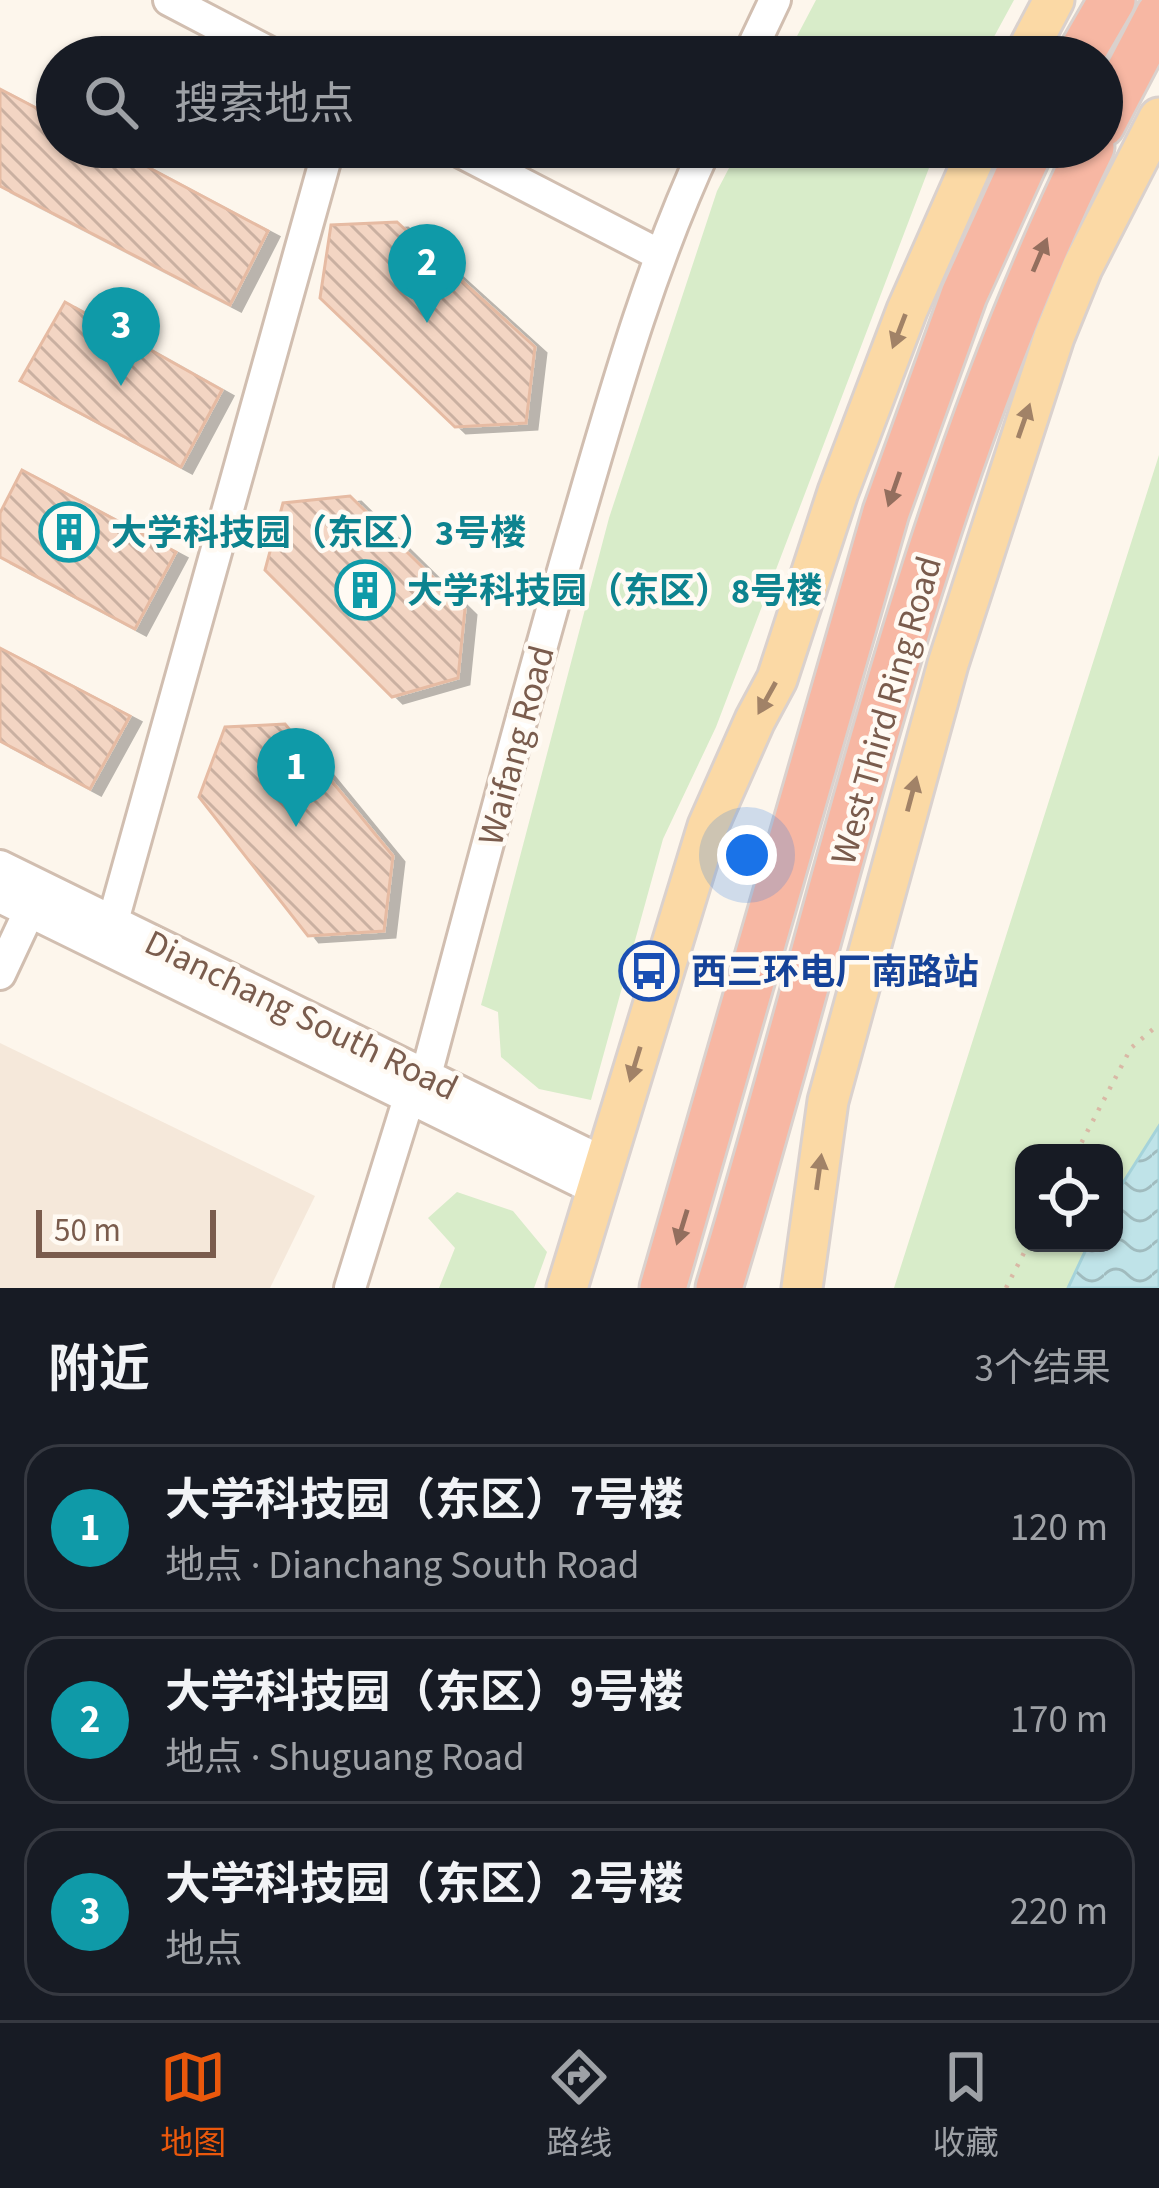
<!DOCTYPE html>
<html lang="zh">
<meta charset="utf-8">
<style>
:root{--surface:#171b24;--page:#20242c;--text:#f1f3f6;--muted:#9ea1a6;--line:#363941;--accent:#ea580c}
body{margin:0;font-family:"Source Sans 3","Noto Sans SC",sans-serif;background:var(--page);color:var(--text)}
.controls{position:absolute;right:36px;bottom:36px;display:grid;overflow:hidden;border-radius:24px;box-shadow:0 3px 9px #0004}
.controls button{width:108px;height:108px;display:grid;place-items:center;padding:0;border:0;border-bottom:3px solid var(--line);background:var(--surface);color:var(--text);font:60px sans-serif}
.scale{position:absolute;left:36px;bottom:30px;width:180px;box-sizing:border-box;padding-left:12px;border:6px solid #7a5c4d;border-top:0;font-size:33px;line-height:42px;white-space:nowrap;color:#7a5c4d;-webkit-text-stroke:9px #fffaf3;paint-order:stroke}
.you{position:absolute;left:747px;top:855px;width:42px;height:42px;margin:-30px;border:9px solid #fff;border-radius:50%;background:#1a73e8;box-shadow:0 0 0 18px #1a73e833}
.badge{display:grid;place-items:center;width:78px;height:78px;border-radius:50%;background:var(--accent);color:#fff;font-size:39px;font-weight:700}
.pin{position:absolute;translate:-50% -99px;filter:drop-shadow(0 3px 6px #0008)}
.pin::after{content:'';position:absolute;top:63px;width:42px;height:36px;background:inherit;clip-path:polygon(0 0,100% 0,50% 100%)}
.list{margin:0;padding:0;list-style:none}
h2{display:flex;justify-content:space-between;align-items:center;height:156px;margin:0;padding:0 48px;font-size:51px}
h2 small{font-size:39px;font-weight:400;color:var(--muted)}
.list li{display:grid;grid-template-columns:78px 1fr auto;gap:36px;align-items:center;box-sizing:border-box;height:168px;margin:0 24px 24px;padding:0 24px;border:3px solid var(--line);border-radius:36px}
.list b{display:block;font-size:45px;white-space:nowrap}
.list p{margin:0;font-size:39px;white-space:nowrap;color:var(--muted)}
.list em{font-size:39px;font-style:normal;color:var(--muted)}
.icon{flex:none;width:66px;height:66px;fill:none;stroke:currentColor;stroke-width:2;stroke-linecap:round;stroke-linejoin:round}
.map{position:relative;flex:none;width:1159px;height:1288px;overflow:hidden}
.search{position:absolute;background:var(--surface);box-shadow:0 3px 9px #0004;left:36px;right:36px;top:36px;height:132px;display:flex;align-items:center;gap:30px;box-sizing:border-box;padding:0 42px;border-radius:66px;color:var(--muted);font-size:45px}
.sheet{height:732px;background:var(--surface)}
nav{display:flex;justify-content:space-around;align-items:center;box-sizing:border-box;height:168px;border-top:3px solid var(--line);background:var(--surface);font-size:33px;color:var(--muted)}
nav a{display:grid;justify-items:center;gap:6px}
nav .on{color:var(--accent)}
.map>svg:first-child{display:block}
.residential{fill:#f5e8da}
.green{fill:#d8ecc9;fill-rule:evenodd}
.water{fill:url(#water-waves);stroke:#a5d3da;stroke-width:3}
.building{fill:url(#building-back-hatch);stroke:#e6bba3;stroke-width:3;filter:url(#shadow)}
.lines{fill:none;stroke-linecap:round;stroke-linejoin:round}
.minor-casing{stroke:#d1beb0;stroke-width:36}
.major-casing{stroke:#dad1cd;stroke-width:45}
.highway-casing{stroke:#dad1cd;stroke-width:51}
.path{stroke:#d9b8a5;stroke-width:4.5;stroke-dasharray:3 9;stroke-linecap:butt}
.minor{stroke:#fff;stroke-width:30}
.major{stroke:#fbd9a5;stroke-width:39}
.highway{stroke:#f7b7a3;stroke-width:45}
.oneway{fill:#936e5e}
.oneway2{fill:#a18267}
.labels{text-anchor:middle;stroke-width:9;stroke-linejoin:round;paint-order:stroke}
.culture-label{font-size:36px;font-weight:bold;fill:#0d838f;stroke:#fffaf3;text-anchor:start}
.street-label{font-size:36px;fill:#7a5c4d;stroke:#fffaf3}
.transit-label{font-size:36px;font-weight:bold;fill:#164399;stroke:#fffaf3;text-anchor:start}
</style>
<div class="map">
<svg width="1159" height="1288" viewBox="0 0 1159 1288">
<defs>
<pattern id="water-waves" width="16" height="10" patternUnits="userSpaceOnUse" patternTransform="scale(3)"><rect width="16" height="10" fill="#bfe3e8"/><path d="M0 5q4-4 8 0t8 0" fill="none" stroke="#a0bbbe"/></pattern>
<pattern id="building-back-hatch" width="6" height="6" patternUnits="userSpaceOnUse" patternTransform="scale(3)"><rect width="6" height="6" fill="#f3d5c3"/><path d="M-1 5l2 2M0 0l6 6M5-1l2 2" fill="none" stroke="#cab0a1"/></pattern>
<filter id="shadow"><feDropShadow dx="11" dy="6" stdDeviation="0" flood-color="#0004"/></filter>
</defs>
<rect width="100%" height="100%" fill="#fdf6ec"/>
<path class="residential" d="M0 1043 315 1196 270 1288H0Z"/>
<path class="green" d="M816 0H1014L983 57H786Z
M740 147H937L716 727 663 839 591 1100 539 1089 501 1057 498 1012 481 1005 609 518 717 191Z
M1159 455V1288H894ZM1024 1153H1114V1243H1024Z
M457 1192 513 1211 547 1252 534 1288H439L455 1248 428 1218Z"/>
<path class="water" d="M1159 1126V1288H1068L1089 1243H1114V1197Z"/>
<path class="building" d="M0 89 57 119V147H110L268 231 230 305 0 186Z
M397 222 535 347 526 423 455 427 320 298 331 225Z
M65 302 222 390 181 467 20 381Z
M22 470 176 552 135 629 0 557V513Z
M350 496 465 609 458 678 392 697 265 570 283 503Z
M0 648 130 716 90 789 0 741Z
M285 724 393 856 384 931 308 936 199 797 225 727Z"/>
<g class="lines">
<defs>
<path id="minor" d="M169 0 278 57
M748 57 775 0
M451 147 660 255
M0 866 605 1163
M0 897 597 1190
M113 921 329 147
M0 974 29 912
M426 1075C476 889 524 703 578 519 615 392 650 267 706 147
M350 1288 409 1098"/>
<path id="major" d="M1024 57 1054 0
M567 1288 708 826 755 720 777 679 838 492 907 310 979 147
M802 1288 828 1101 948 664 1054 337 1082 268 1159 118"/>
<path id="highway" d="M1079 57 1112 0
M1102 124 1159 15
M663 1288 886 512 964 295 1031 147
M719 1288C836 906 914 508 1091 147"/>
</defs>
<use href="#minor" class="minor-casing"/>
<use href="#major" class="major-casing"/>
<use href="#highway" class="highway-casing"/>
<path class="path" d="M1076 1153 1131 1048 1159 1024
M1006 1288 1029 1243"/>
<use href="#minor" class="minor"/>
<use href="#major" class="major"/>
<use href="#highway" class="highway"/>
</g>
<defs><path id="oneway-solid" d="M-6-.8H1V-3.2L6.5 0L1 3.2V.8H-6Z" transform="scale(3)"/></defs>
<g class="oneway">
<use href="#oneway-solid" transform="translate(1040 255) rotate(-67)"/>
<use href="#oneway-solid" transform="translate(894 489) rotate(109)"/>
<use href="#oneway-solid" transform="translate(682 1227) rotate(107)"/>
</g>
<g class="oneway2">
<use href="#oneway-solid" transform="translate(899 331) rotate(111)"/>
<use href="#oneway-solid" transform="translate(1024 421) rotate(-71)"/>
<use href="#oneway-solid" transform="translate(767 698) rotate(119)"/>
<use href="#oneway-solid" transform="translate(912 794) rotate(-75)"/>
<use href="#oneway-solid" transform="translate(635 1064) rotate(107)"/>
<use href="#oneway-solid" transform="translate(819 1172) rotate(-82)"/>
</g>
<defs>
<symbol id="building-ring" viewBox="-11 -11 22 22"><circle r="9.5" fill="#fffaf3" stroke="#0f9aa8" stroke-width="1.5"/><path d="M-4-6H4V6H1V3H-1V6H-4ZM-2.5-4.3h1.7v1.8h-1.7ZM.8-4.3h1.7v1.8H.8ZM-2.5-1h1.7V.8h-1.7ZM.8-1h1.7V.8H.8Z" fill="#0f9aa8"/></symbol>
<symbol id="bus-ring" viewBox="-11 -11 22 22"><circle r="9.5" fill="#fffaf3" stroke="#1a4fb4" stroke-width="1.5"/><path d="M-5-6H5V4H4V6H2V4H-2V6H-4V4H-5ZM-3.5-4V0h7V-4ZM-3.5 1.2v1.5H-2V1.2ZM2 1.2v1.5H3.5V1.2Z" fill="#1a4fb4"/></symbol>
</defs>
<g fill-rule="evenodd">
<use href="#building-ring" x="36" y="499" width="66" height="66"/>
<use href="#building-ring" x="332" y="557" width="66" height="66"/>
<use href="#bus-ring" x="616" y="938" width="66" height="66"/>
</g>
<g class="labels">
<g class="culture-label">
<text x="111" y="545">大学科技园（东区）3号楼</text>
<text x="407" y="603">大学科技园（东区）8号楼</text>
</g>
<g class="street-label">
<text transform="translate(885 710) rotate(-74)" y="13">West Third Ring Road</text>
<text transform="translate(515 745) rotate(-75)" y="13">Waifang Road</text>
<text transform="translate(302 1014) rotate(26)" y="13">Dianchang South Road</text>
</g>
<g class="transit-label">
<text x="691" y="984">西三环电厂南路站</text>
</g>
</g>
</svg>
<div class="controls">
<button><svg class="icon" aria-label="locate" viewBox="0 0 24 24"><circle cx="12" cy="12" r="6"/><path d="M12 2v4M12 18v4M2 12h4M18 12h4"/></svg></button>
</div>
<div class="scale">50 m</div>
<div class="you"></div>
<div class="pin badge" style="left:296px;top:827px;background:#0f9aa8">1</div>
<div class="pin badge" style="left:427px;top:323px;background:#0f9aa8">2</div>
<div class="pin badge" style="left:121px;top:386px;background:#0f9aa8">3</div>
<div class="search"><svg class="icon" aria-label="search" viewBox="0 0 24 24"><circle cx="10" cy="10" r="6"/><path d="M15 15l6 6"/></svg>搜索地点</div>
</div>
<section class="sheet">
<h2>附近<small>3个结果</small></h2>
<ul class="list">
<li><span class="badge" style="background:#0f9aa8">1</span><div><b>大学科技园（东区）7号楼</b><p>地点 · Dianchang South Road</p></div><em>120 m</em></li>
<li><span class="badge" style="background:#0f9aa8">2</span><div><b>大学科技园（东区）9号楼</b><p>地点 · Shuguang Road</p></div><em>170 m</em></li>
<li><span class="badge" style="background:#0f9aa8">3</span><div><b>大学科技园（东区）2号楼</b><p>地点</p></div><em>220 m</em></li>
</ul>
</section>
<nav>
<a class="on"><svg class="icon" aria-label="map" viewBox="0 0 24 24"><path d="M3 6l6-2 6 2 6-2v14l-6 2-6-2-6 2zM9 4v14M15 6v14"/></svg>地图</a>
<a><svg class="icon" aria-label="directions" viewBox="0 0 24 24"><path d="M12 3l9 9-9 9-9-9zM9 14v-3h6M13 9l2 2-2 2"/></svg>路线</a>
<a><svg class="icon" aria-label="saved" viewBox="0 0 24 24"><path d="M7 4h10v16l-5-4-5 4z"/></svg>收藏</a>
</nav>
